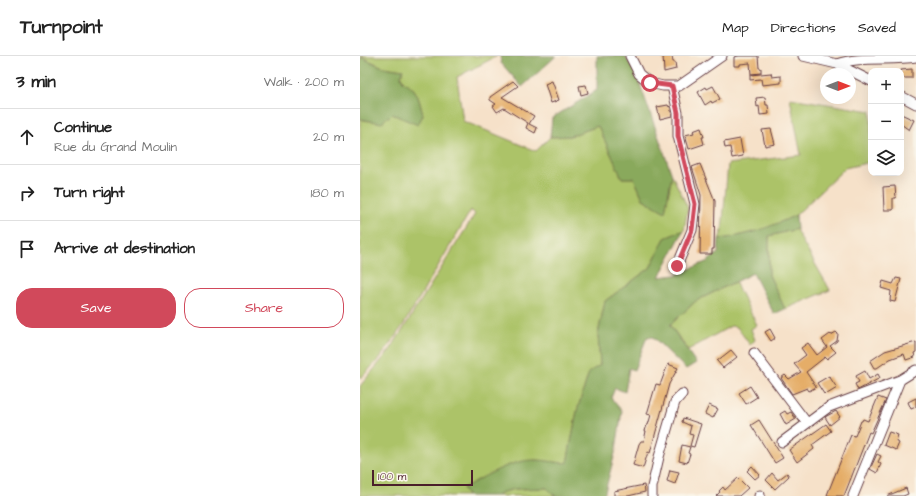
<!DOCTYPE html>
<meta charset="utf-8">
<style>
:root{--surface:#fff;--page:#f6f6f6;--text:#222;--muted:#767676;--line:#e0e0e0;--accent:#d1495b}
body{margin:0;font-family:"Architects Daughter",sans-serif;background:var(--page);color:var(--text)}
.controls{position:absolute;right:12px;top:12px;display:grid;overflow:hidden;border-radius:8px;box-shadow:0 4px 16px #0002}
.controls button{width:36px;height:36px;display:grid;place-items:center;padding:0;border:0;border-bottom:1px solid var(--line);background:var(--surface);color:var(--text);font:20px sans-serif}
.compass{position:absolute;left:460px;top:12px;width:36px;height:36px;border-radius:50%;background:var(--surface);box-shadow:0 4px 16px #0002;rotate:90deg}
.scale{position:absolute;left:12px;bottom:10px;width:101px;box-sizing:border-box;padding-left:4px;border:2px solid #4a1f2b;border-top:0;font-size:11px;line-height:14px;white-space:nowrap;color:#4a1f2b;-webkit-text-stroke:3px #fbf7ec;paint-order:stroke}
.stop{position:absolute;width:12px;height:12px;margin:-9px;border:3px solid #d1495b;border-radius:50%;background:#fff}
.stop.end{background:#d1495b;border-color:#fff;box-shadow:0 1px 4px #0008}
.list{margin:0;padding:0;list-style:none}
h2{display:flex;justify-content:space-between;align-items:center;height:52px;margin:0;padding:0 16px;font-size:17px}
h2 small{font-size:13px;font-weight:400;color:var(--muted)}
.list li{display:grid;grid-template-columns:26px 1fr auto;gap:12px;align-items:center;box-sizing:border-box;height:56px;padding:0 16px;border-top:1px solid var(--line)}
.list b{display:block;font-size:15px;white-space:nowrap}
.list p{margin:0;font-size:13px;white-space:nowrap;color:var(--muted)}
.list em{font-size:13px;font-style:normal;color:var(--muted)}
.actions{display:flex;gap:8px;padding:12px 16px}
.actions a{flex:1;padding:9px 0;border:1px solid var(--accent);border-radius:16px;text-align:center;font-size:14px;color:var(--accent)}
.actions .main{background:var(--accent);color:#fff}
.icon{flex:none;width:22px;height:22px;fill:none;stroke:currentColor;stroke-width:2;stroke-linecap:round;stroke-linejoin:round}
.map{position:relative;flex:none;width:556px;height:440px;overflow:hidden}
header{display:flex;align-items:center;gap:24px;box-sizing:border-box;height:56px;padding:0 20px;background:var(--surface);border-bottom:1px solid var(--line)}
header strong{font-size:19px}
nav{display:flex;gap:22px;margin-inline-start:auto;font-size:14px}
main{display:flex}
aside{flex:1;background:var(--surface)}
.map>svg:first-child{display:block}
.green{fill:#acc367;stroke:#7b7149}
.forest{fill:#89a95c;stroke:#6a6444}
.building{fill:#e5ad67}
.lines{fill:none;stroke-linecap:round;stroke-linejoin:round}
.minor-casing{stroke:#643c43;stroke-width:11}
.minor{stroke:#fff;stroke-width:9}
.route{stroke:#d1495b;stroke-width:5}
</style>
<header>
<strong>Turnpoint</strong>
<nav><a>Map</a><a>Directions</a><a>Saved</a></nav>
</header>
<main>
<aside>
<h2>3 min<small>Walk · 200 m</small></h2>
<ul class="list">
<li><svg class="icon" aria-label="ahead" viewBox="0 0 24 24"><path d="M12 20V5M6 11l6-6 6 6"/></svg><div><b>Continue</b><p>Rue du Grand Moulin</p></div><em>20 m</em></li>
<li><svg class="icon" aria-label="right" viewBox="0 0 24 24"><path d="M7 20v-9h11M14 6l5 5-5 5"/></svg><div><b>Turn right</b></div><em>180 m</em></li>
<li><svg class="icon" aria-label="arrive" viewBox="0 0 24 24"><path d="M6 21V4h12l-3 4 3 4H6"/></svg><div><b>Arrive at destination</b></div></li>
</ul>
<div class="actions"><a class="main">Save</a><a>Share</a></div>
</aside>
<div class="map">
<svg width="556" height="440" viewBox="0 0 556 440">
<rect width="100%" height="100%" fill="#fbf7ec"/>
<filter id="ink" filterUnits="userSpaceOnUse"><feTurbulence type="fractalNoise" baseFrequency=".025" numOctaves="2"/><feDisplacementMap in="SourceGraphic" scale="8" xChannelSelector="R" yChannelSelector="G"/><feConvolveMatrix kernelMatrix="1 2 1 2 8 2 1 2 1" color-interpolation-filters="sRGB"/></filter>
<filter id="wash" filterUnits="userSpaceOnUse"><feTurbulence type="fractalNoise" baseFrequency=".012" numOctaves="4" result="noise"/><feDisplacementMap in="SourceGraphic" scale="16" xChannelSelector="R" yChannelSelector="G"/><feGaussianBlur stdDeviation="0.9" result="paint"/><feColorMatrix in="noise" values="0 0 0 0 0 0 0 0 0 0 0 0 0 0 0 0 0 1.4 0 .05"/><feComposite in="paint" operator="in"/></filter>
<g filter="url(#wash)">
<rect width="100%" height="100%" fill="#f6e1c9"/>
<path class="green" d="M0 0H137L97 21 103 65 176 95 190 81 210 80 238 70 262 122H274L283 143 305 155 312 119 328 152 324 174 305 182 290 212 245 245 238 278 240 310 229 316 217 355 207 408 175 404 104 432 107 440H0V330L30 294 115 158 111 154 44 268 20 302 0 323V63C13 67 20 65 32 58L57 68 63 59C59 45 58 31 43 26L41 20 43 14 23 11Z
M430 42 511 55V106L485 112 436 159 409 172 369 182 359 183 362 175 368 108 441 99Z
M437 173V176L470 234 425 253 409 219V180Z
M375 226 397 269 391 273 395 284 390 289 377 271 371 270 328 294 310 269 336 245Z
M187 432 195 440H138L140 437 155 433Z"/>
<path class="forest" d="M140 0H195V1L162 31 141 7Z
M237 0H265L276 17 312 119 305 156 283 143 274 122H262L238 70 210 80 190 81 192 62 237 34Z
M0 1 23 11 43 14 41 20 43 26C58 32 59 44 63 59L58 69 32 58 29 61H27L22 67 0 63Z
M436 159 437 173 409 180V219L425 253 414 258 393 217 336 245 310 269 336 307 326 313 293 281H287L274 314 269 312 265 336 255 332 251 342 262 355 256 393 244 440H195L187 432 155 433 140 437 138 440H107L103 432C124 421 152 403 176 404 186 404 197 407 207 407L217 355 229 316 240 309 238 278 245 245 290 212 305 182 324 174 299 221 316 219 348 205 358 197 359 183C386 180 411 171 436 159Z"/>
<g id="blocks">
<path class="building" d="M303 0H312L313 6H315L316 13 304 16Z
M379 0H398L399 12H401V17L391 18 390 7 380 8V10H374V1Z
M552 13V22H541V14Z
M411 17 412 21 421 20V27L402 29 401 23 390 24V19Z
M153 25 158 30 142 41 174 60 169 68 177 72 175 77 166 72 168 67 144 52 137 56 133 50 136 48 130 44V41Z
M192 25 199 44 191 47 185 28Z
M226 29 228 37 221 39 219 30Z
M353 30 360 43 352 47 351 45 345 49 338 36 346 31 347 33Z
M405 41 406 49H408L409 58 400 59 399 50 397 51 396 42Z
M308 49 309 51 310 50 312 60 300 63 297 51Z
M541 58 554 64 549 74 541 68Z
M341 72 344 81H342L344 88 329 93 325 79 334 77 333 75Z
M411 73 415 88 405 90 402 74Z
M380 83 383 100 372 102 370 91 365 92 364 86Z
M340 108 355 145 354 193H352V198H340L341 139 332 111Z
M535 130 536 142H533V154H524L523 131Z
M536 222 541 223 535 246 530 245 531 235 521 232 523 225 533 228Z
M410 273 415 282 411 285 405 276Z
M476 276 478 278 477 285 470 290 476 296 467 303 465 301 446 316 456 331 449 335 447 332 432 338 421 322 425 319 429 323 441 316 434 308 446 299 441 292 448 287 457 299 467 291 462 284 470 278 471 279Z
M556 286V296L554 297 555 301 546 304 544 298 530 303 517 312H514L510 305 525 295Z
M371 294 377 301 363 312 357 305Z
M308 308 318 312 309 328 290 397 288 396 283 412 273 409 279 388 281 385H284L286 375H285L287 369H288L291 359 287 358 296 328 300 329Z
M505 315 509 323 518 318 520 322 498 334 495 328 499 326 496 320Z
M469 320 477 332 467 338 466 336 464 338 457 327Z
M390 330 397 341 386 348 379 337Z
M518 341 526 344 511 377 509 376 484 440H471L467 439 491 379 495 380 501 365H502L503 363 508 365Z
M556 342V351L551 353 548 346Z
M349 349 358 353 353 362 345 358Z
M425 355 427 358 431 356 436 363 426 369 420 358Z
M476 355 480 361 470 369 465 361Z
M323 362 341 368 334 391 330 390 333 379 329 378 331 370 322 366Z
M399 364 423 402 415 407 391 369Z
M466 368 471 375 452 389 454 393 437 406 429 394Z
M529 376 538 379 536 385 539 387 536 394 524 389Z
M322 389 330 391 328 397 330 398 327 407 319 405Z
M517 398 521 400 518 406 521 408 517 417 510 413Z
M392 410 400 419 395 423 387 415Z
M310 414 319 416 315 428 307 425Z
M412 417 418 424 427 417 429 420 415 433 406 424Z
M378 422 388 432 379 440H356L360 436 359 435 363 431 365 434Z
M284 429 285 436 268 440H254V435Z
M546 432 548 438 543 440H527Z"/>
</g>
</g>
<g filter="url(#ink)">
<use href="#blocks" fill-opacity="0" stroke="#643c43" stroke-width="1"/>
<g class="lines">
<defs>
<path id="minor" d="M270 0 279 18 290 27 303 30H319L362 0
M443 0 477 8 511 25
M477 8C498 0 532 5 556 1
M312 30 318 57V80L335 148 332 174 317 210
M541 40 556 48
M394 297 447 367
M422 386 469 351 540 324
M292 440V431L299 401 315 346 322 338
M399 440 400 439
M493 440 540 324 556 314"/>
</defs>
<use href="#minor" class="minor-casing"/>
<use href="#minor" class="minor"/>
</g>
</g>
<g class="lines" filter="url(#ink)">
<path class="route" d="M290 27 312 30 318 57V80L335 148 332 174 317 210"/>
</g>
</svg>
<div class="controls">
<button>+</button>
<button>−</button>
<button><svg class="icon" aria-label="layers" viewBox="0 0 24 24"><path d="M12 4l9 5-9 5-9-5zM3 14l9 5 9-5"/></svg></button>
</div>
<svg class="compass" viewBox="-18 -18 36 36"><path d="M0-13l5 13h-10z" fill="#e53935"/><path d="M0 13l5-13h-10z" fill="#767676"/></svg>
<div class="scale">100 m</div>
<div class="stop" style="left:290px;top:27px"></div>
<div class="stop end" style="left:317px;top:210px"></div>
</div>
</main>
